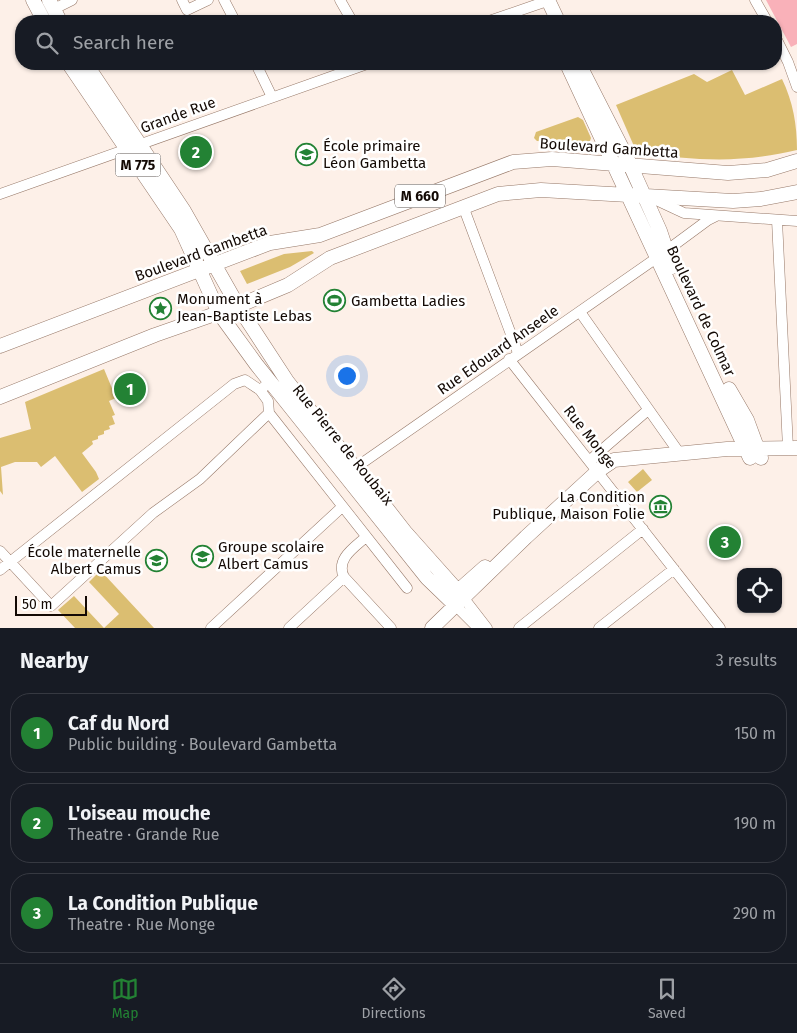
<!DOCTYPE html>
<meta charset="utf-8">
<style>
:root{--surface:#171b24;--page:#242831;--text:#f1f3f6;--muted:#9ea1a6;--line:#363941;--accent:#238234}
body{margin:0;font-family:"Fira Sans",sans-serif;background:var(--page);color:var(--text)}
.controls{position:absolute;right:15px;bottom:15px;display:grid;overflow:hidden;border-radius:10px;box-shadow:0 1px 4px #0004}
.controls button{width:45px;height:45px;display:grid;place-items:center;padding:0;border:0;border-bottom:1px solid var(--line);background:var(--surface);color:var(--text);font:25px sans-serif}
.scale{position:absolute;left:15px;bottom:12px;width:72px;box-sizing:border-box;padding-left:5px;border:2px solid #130904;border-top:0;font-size:14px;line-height:18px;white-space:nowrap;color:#130904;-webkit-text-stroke:4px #fff;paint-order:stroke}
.you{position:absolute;left:346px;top:375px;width:18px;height:18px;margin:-12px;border:4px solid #fff;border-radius:50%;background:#1a73e8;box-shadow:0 0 0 8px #1a73e833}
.badge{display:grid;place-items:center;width:32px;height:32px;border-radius:50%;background:var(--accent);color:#fff;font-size:16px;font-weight:700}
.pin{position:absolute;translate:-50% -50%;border:2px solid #fff;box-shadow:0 1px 5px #0006}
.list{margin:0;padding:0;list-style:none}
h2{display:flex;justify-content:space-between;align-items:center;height:65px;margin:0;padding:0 20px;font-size:21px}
h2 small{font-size:16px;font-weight:400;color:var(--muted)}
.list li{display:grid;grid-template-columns:32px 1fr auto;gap:15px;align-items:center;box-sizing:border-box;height:80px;margin:0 10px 10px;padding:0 10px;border:1px solid var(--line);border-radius:20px}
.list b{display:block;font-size:19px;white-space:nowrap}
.list p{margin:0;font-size:16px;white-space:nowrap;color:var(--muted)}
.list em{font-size:16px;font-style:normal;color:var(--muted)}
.icon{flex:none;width:28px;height:28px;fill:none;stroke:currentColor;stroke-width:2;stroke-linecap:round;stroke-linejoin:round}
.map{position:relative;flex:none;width:797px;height:628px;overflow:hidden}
.search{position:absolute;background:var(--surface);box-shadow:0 1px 4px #0004;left:15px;right:15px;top:15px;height:55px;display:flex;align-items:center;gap:12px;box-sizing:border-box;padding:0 18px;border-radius:20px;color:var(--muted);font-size:19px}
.sheet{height:335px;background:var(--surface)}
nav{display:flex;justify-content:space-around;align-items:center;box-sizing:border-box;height:70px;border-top:1px solid var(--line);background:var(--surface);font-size:14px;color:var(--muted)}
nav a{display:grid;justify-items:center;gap:2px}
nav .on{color:var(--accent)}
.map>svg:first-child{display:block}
.green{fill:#dbbe71}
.water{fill:#f9b1b9}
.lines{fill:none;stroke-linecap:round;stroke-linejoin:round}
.minor-casing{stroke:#967868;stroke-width:11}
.major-casing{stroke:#967868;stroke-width:15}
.minor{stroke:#fff;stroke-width:10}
.major{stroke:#fff;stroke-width:14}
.labels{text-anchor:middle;stroke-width:5;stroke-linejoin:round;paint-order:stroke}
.shield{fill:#fff;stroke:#5a534f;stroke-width:1}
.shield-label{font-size:14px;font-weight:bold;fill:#130904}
.street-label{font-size:15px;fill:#130904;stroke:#fff}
.poi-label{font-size:15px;fill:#130904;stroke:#fff;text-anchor:start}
</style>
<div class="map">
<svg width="797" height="628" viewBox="0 0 797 628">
<rect width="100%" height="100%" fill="#fdf0e8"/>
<path class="green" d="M732 70 745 95 782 79C793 102 797 124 797 150 739 164 696 160 637 153L616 105 694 74 707 82Z
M578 117 583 120 591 138 589 144 537 141 534 138 536 132Z
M312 251 314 253 290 267 247 284 240 271 284 254Z
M104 369 116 398 109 401 115 415 112 416 115 424 109 426 110 429 104 431V434L98 436V439L92 441 93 444 82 453 96 472 99 479 82 492 55 456 41 467 37 462H15L1 467 3 495 0 491V438L31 429 25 402Z
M643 469 652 480 637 492 628 482Z
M101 570V571L154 628H75L58 610 74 596 104 628 119 614 89 582Z"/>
<path class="water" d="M766 0H797V44L791 47Z"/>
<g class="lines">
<defs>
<path id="minor" d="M182 0 187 10 208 0
M224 0 235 21
M340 0 352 21
M755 0 767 21
M54 9 72 0
M489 21 550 0
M776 38 788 62 797 87
M256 64 272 97
M0 194 367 64
M654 199 684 213 797 221
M463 206 518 353
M777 220 788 448
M666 251 708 220 716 216
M580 312 680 454
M509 359 720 628
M265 386 260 390 268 401 269 413 407 588
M589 461 648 410
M355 468 658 257
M0 551 51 606 153 513 200 479 269 413
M0 570 234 384 245 380 260 390
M344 577 391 628
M463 597 487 628
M455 605 478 628
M211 628 342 507
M289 628 344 577C335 559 355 547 366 537
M519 628 643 529
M599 628 674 569"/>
<path id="major" d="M33 0 44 21
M49 0 60 21
M548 0 558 21
M69 64 181 229 219 313 256 364 427 578 455 605
M86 64 184 211 238 306 287 381 406 533 463 597
M567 64 750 458
M579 64 628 160 660 231 672 267
M0 346 270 243 320 235 513 162 552 159 728 173 767 170 797 161
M729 389 747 420 761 458
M0 397 155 335 238 306 288 285 330 258 498 194 541 190 733 201 761 199 797 192
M451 597 485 567
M432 628 526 537 598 471 614 460 727 449 797 448"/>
</defs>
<use href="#minor" class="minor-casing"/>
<use href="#major" class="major-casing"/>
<use href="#minor" class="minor"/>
<use href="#major" class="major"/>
</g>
<defs>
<symbol id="school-ring" viewBox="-11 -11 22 22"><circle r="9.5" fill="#fff" stroke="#238234" stroke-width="1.5"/><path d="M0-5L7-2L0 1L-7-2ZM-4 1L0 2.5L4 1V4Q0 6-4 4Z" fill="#238234"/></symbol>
<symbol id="stadium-ring" viewBox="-11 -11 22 22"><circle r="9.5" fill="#fff" stroke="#238234" stroke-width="1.5"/><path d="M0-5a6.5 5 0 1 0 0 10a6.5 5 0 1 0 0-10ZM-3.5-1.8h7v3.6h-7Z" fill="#238234"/></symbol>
<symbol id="sight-ring" viewBox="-11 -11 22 22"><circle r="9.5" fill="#fff" stroke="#238234" stroke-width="1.5"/><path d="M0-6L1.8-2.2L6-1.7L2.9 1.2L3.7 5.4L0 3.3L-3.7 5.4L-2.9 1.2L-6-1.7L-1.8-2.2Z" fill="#238234"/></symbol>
<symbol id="museum-ring" viewBox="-11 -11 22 22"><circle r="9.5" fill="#fff" stroke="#238234" stroke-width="1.5"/><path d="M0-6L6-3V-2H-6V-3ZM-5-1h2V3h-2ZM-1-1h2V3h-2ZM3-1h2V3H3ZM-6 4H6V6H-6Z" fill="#238234"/></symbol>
</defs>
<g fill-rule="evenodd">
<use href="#school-ring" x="294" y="142" width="25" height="25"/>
<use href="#stadium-ring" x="322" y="288" width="25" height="25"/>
<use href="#sight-ring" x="148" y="296" width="25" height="25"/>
<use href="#museum-ring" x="648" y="494" width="25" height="25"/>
<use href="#school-ring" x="190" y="544" width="25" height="25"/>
<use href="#school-ring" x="144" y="548" width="25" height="25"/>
</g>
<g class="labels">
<g class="shield">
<rect x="115.5" y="153.5" width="45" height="23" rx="4"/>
<rect x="395" y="184.5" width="50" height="23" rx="4"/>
</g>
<g class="shield-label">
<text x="138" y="170">M 775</text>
<text x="420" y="201">M 660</text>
</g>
<g class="street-label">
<text transform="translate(178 115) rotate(-20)" y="5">Grande Rue</text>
<text transform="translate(609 148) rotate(4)" y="5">Boulevard Gambetta</text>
<text transform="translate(201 253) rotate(-20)" y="5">Boulevard Gambetta</text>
<text transform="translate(701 311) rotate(65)" y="5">Boulevard de Colmar</text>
<text transform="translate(498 350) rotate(-35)" y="5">Rue Edouard Anseele</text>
<text transform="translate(590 437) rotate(52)" y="5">Rue Monge</text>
<text transform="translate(343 445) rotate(51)" y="5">Rue Pierre de Roubaix</text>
</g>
<g class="poi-label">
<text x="323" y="151">École primaire<tspan x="323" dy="17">Léon Gambetta</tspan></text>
<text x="177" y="304">Monument à<tspan x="177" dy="17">Jean-Baptiste Lebas</tspan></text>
<text x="351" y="306">Gambetta Ladies</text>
<text x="645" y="502" text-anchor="end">La Condition<tspan x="645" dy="17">Publique, Maison Folie</tspan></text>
<text x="218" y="552">Groupe scolaire<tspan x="218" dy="17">Albert Camus</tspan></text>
<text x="141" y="557" text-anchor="end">École maternelle<tspan x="141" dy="17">Albert Camus</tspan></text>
</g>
</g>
</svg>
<div class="controls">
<button><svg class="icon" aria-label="locate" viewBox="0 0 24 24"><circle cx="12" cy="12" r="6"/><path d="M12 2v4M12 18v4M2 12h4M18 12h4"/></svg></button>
</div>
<div class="scale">50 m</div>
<div class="you"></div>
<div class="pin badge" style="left:130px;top:389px">1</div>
<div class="pin badge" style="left:196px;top:152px">2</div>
<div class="pin badge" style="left:725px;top:542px">3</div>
<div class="search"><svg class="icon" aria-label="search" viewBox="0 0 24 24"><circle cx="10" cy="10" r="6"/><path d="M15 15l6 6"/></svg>Search here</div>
</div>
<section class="sheet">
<h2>Nearby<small>3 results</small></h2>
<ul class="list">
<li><span class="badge">1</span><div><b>Caf du Nord</b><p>Public building · Boulevard Gambetta</p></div><em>150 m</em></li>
<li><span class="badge">2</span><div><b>L'oiseau mouche</b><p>Theatre · Grande Rue</p></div><em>190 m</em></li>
<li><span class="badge">3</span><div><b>La Condition Publique</b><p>Theatre · Rue Monge</p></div><em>290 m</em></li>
</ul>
</section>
<nav>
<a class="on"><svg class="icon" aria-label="map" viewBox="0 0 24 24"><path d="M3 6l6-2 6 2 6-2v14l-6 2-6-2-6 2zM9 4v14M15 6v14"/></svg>Map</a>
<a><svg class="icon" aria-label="directions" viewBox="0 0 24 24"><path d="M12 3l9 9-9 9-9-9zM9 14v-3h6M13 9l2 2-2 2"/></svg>Directions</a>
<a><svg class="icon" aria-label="saved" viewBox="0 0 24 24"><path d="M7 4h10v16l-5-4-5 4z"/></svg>Saved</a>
</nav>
